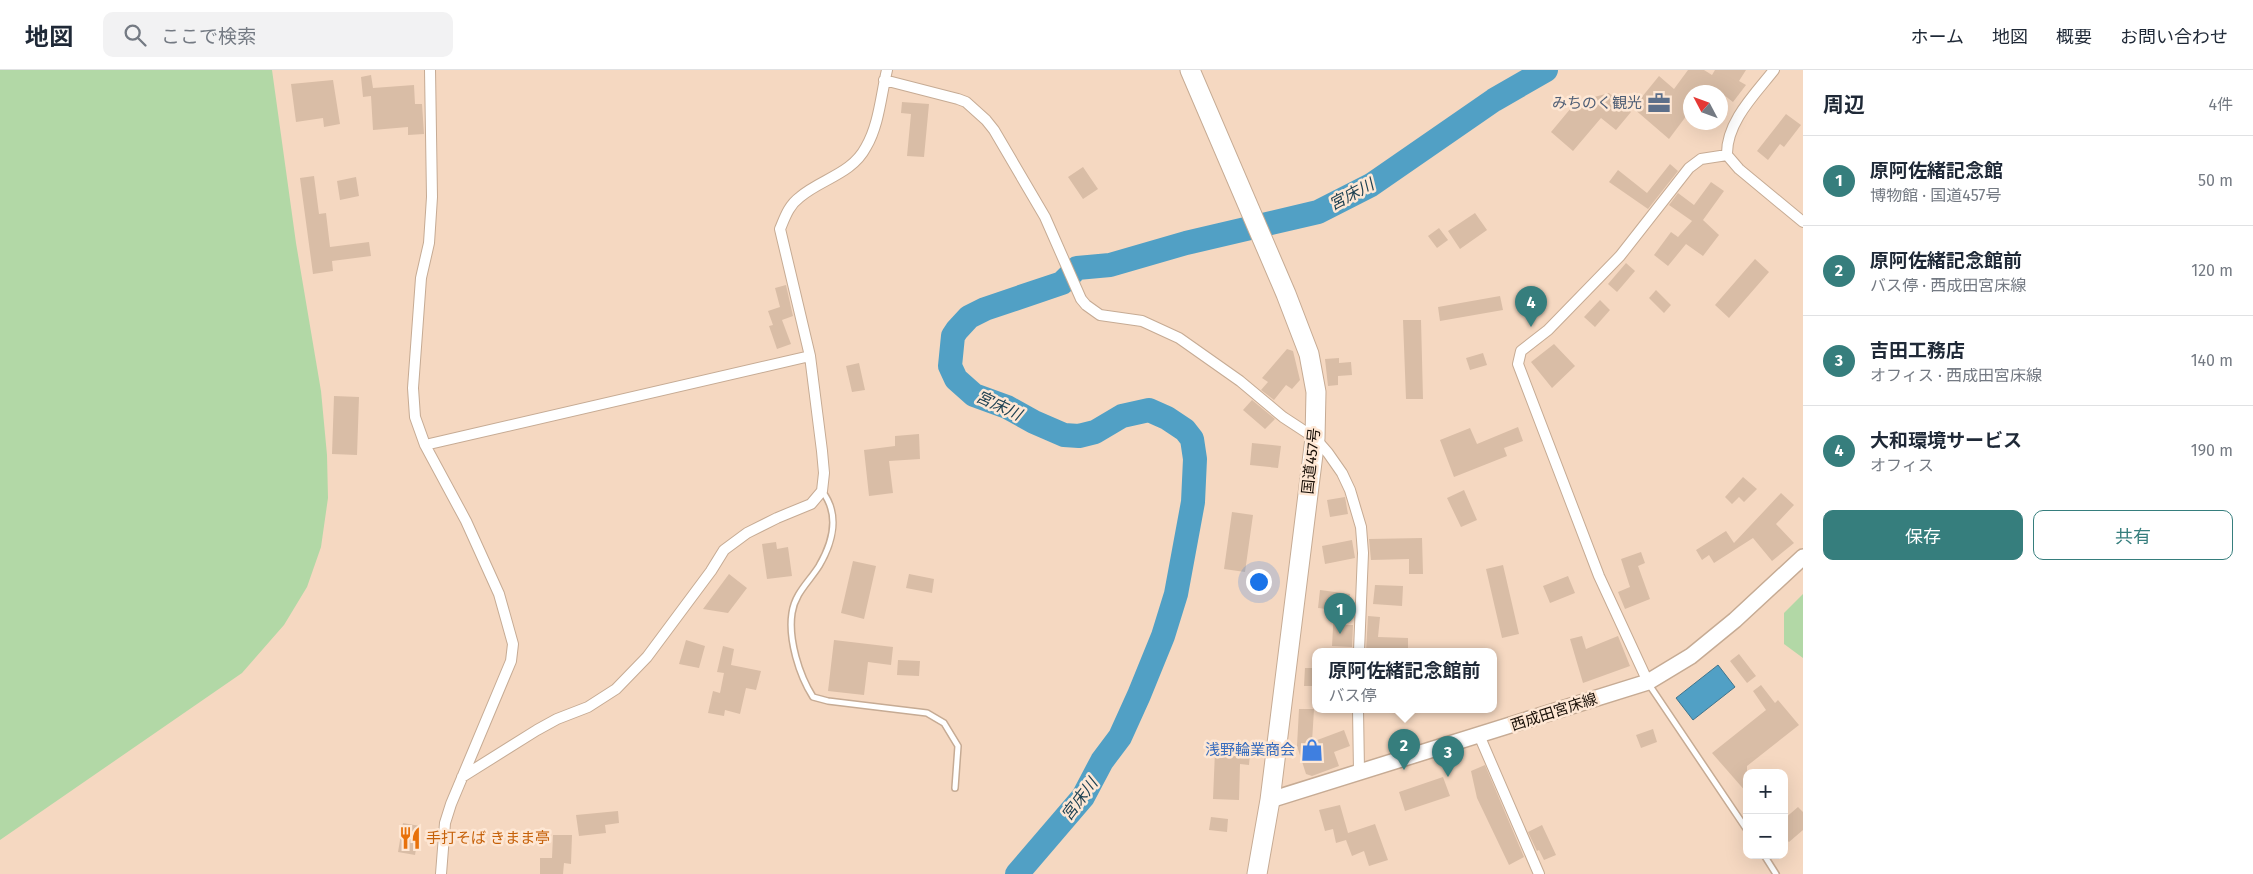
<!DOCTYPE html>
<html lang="ja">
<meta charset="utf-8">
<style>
:root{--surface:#fff;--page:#f2f2f3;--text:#1f2937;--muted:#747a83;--line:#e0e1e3;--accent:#367e7d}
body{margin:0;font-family:"Fira Sans","Noto Sans JP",sans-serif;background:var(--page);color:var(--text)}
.controls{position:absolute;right:15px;bottom:15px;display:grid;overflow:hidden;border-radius:10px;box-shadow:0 5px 20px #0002}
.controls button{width:45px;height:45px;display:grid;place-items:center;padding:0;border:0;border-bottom:1px solid var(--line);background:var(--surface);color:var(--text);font:25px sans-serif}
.compass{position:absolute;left:1683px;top:15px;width:45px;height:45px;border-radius:50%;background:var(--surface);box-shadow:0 5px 20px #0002;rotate:311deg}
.you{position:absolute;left:1258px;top:511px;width:18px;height:18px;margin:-12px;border:4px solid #fff;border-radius:50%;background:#1a73e8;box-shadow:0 0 0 8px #1a73e833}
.badge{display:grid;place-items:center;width:32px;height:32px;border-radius:50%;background:var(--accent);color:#fff;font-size:16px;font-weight:700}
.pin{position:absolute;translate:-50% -41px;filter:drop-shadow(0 1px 2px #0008)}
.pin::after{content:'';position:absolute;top:26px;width:18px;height:15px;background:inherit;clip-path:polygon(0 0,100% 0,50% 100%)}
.popup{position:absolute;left:1312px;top:578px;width:185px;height:65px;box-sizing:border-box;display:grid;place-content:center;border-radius:10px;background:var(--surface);filter:drop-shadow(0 1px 4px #0005);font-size:16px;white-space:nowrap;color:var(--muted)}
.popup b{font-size:19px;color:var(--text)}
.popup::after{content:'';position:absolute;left:50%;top:100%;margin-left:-10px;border:10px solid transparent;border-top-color:var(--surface)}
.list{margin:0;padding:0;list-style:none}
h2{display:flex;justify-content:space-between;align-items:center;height:65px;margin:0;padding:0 20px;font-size:21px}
h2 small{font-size:16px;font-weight:400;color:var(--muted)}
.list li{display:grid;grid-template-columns:32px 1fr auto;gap:15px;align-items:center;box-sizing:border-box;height:90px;padding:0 20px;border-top:1px solid var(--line)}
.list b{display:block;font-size:19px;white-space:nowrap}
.list p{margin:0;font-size:16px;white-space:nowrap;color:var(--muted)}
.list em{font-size:16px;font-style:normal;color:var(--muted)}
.actions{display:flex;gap:10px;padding:15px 20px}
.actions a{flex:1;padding:11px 0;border:1px solid var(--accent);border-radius:10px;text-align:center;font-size:18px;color:var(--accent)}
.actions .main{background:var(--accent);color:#fff}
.icon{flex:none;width:28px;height:28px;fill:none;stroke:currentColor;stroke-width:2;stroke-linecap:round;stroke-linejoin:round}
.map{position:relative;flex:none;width:1803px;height:804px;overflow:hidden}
header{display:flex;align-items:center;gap:30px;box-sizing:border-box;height:70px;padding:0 25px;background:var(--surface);border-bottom:1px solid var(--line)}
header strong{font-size:24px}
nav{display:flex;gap:28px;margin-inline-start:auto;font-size:18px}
.search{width:350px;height:45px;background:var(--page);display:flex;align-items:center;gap:12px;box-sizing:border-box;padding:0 18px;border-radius:10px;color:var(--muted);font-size:19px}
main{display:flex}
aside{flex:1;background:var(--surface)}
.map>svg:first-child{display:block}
.green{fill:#b2d8a6}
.water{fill:#51a0c5;stroke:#40748c}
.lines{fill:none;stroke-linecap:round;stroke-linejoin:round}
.river{stroke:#51a0c5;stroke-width:24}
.building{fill:#d9bda6}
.lane-casing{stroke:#c6ab94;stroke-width:8}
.street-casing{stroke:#c6ab94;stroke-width:12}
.secondary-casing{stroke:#c6ab94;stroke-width:18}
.highway-casing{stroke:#c6ab94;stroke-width:21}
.lane{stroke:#fff;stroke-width:5}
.street{stroke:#fff;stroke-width:10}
.secondary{stroke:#fff;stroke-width:15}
.highway{stroke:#fff;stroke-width:19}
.labels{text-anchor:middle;stroke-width:5;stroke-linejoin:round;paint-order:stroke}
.service-label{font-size:15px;fill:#4e5e75;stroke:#fee7d4;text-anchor:end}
.street-label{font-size:15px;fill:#170e06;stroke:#fee7d4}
.shop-label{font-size:15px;fill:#366cbe;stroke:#fee7d4;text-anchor:end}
.food-label{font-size:15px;fill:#c56008;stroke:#fee7d4;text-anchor:start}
.water-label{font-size:16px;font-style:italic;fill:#1e4152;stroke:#fee7d4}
</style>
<header>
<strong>地図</strong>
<div class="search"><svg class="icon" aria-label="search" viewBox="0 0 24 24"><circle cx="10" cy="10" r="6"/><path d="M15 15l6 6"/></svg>ここで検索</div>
<nav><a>ホーム</a><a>地図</a><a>概要</a><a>お問い合わせ</a></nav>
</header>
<main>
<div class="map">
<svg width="1803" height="804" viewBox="0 0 1803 804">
<rect width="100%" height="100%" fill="#f5d8c1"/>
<path class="green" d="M0 0H272L296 173 321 321 327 385 328 428 321 477 307 517 284 555 242 603 0 770Z
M1803 524V588L1784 574V543Z"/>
<path class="water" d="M1718 595 1735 617 1693 650 1676 628Z"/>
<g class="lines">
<path class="river" d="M1017 804 1083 727 1102 691 1120 667 1139 625 1163 566 1176 524 1193 432 1195 389 1192 369 1185 360 1167 348 1149 340 1122 346 1095 362 1079 366 1064 365 1034 352 1007 337 974 325 956 309 950 296 953 266 957 260 969 247 985 239 1062 213 1077 198 1110 195 1186 173 1318 142 1371 115 1494 30 1546 0"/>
</g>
<path class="building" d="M1688 0H1704L1712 5 1715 0H1746L1739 11 1746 15 1733 32 1720 22H1690V41L1669 69 1633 38 1659 6 1674 19Z
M371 5 373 18 414 15 415 34H422L424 64 408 65V57L373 60 371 26 363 27 361 7Z
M333 10 340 54 324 57 323 48 296 52 291 14Z
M1609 23 1631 42 1616 60 1601 48 1573 81 1551 62 1576 32Z
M902 32 929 34 924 87 907 86 911 44 901 43Z
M1786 44 1801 55 1784 77 1780 74 1768 90 1757 81Z
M1670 94 1678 101 1648 139 1609 112 1618 100 1647 123Z
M1083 97 1098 119 1083 129 1068 107Z
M314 106 319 144 326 143 330 177 369 172 371 186 332 191 333 201 313 204 300 108Z
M356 107 359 126 340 130 337 111Z
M1711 112 1724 121 1703 150 1719 165 1703 186 1686 174 1668 196 1654 185 1671 162 1678 167 1692 151 1669 135 1678 123 1694 135Z
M1475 143 1487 160 1460 179 1448 161Z
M1439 158 1448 170 1437 178 1428 166Z
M1755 189 1769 202 1729 248 1715 235Z
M1626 193 1635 201 1617 222 1608 214Z
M786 215 793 246 782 250 791 274 777 279 769 256 773 255 768 241 780 237 775 218Z
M1656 220 1671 235 1664 243 1649 228Z
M1500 226 1503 240 1440 251 1438 237Z
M1600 230 1610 240 1595 257 1584 247Z
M1403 250H1421L1423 329H1406Z
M1554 274 1575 296 1552 318 1531 292Z
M1287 279 1293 281 1300 310 1292 319 1286 315 1274 330 1261 320 1268 312 1262 308Z
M1483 283 1487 295 1470 300 1466 288Z
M1339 288V293L1351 292 1352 305 1338 306V315L1328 316 1325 289Z
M859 293 865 320 852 322 846 296Z
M334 326 359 327 357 385 332 384Z
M1252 330 1275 349 1265 359 1243 340Z
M1518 357 1523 371 1504 378 1507 386 1454 407 1440 370 1470 358 1477 374Z
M919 364 920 389 889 391 893 423 869 426 864 380 895 376V366Z
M1252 373 1281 376 1278 398 1250 395Z
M1743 407 1757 419 1744 432 1739 427 1732 434 1725 427Z
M1464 420 1477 450 1461 457 1447 428Z
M1781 423 1794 435 1776 454 1794 473 1772 491 1753 468 1714 493 1709 485 1702 490 1696 480 1726 461 1734 473Z
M1345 427 1348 444 1330 447 1327 430Z
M1232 442 1253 445 1245 502 1224 499Z
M1422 468 1423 504H1409V489L1371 490 1369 469Z
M1352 470 1355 488 1325 494 1322 476Z
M776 472 777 479 788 477 792 506 767 509 762 474Z
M1641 482 1645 493 1638 496 1650 529 1625 539 1618 522 1630 517 1621 489Z
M853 491 876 496 864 549 841 543Z
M1503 495 1519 564 1502 568 1486 499Z
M729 504 747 518 728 543 703 539Z
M909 504 934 509 932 523 906 518Z
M1568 506 1575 523 1550 533 1543 516Z
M1375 515 1403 516 1402 536 1373 534Z
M1320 520 1350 524 1346 555H1353L1352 577 1332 576 1334 540 1318 538Z
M1368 546 1380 547 1378 567 1408 568V581H1366Z
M1582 566 1586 579 1618 566 1630 596 1583 613 1570 569Z
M686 570 705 576 699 598 679 594Z
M834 570 893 577 891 595 868 592 864 625 828 621Z
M723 576 734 579 731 595 761 601 756 620 746 618 740 644 725 640 724 646 708 643 713 621 720 623 724 603 717 602Z
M1739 584 1756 606 1747 613 1730 591Z
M898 590 920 591 919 606 897 605Z
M1305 598H1315V616H1304Z
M1761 615 1775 633 1778 630 1799 655 1747 696V723L1712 683 1766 640 1753 621Z
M1299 639H1314L1312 672 1344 660 1350 676 1334 682 1339 696 1312 706 1306 704 1297 676Z
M1653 659 1657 672 1641 678 1636 665Z
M1215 681 1250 683 1249 695 1240 694 1239 730 1213 729Z
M1485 695 1524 787 1509 795 1477 728 1471 701Z
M1443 707 1450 726 1405 741 1399 722Z
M1340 735 1348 763 1375 754 1388 790 1369 796 1364 781 1352 786 1346 770 1336 773 1333 759 1325 761 1319 740Z
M1798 737 1803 742V760L1789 772 1784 767V749Z
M618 741 619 753 605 755 606 763 579 766 576 745Z
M1211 747 1228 749 1227 762 1209 760Z
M403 753 420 756 415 785 398 782Z
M1542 755 1556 785 1544 790 1539 780 1537 781 1528 762Z
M553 765H572L571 794 564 793 563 804H540V788H552Z"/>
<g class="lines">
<defs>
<path id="lane" d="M822 421C840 444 833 472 819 496 809 512 795 523 792 543 788 569 799 605 813 627L828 631 927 643 944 653 958 676 955 718
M1648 613 1747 760
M1764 785 1776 804"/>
<path id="street" d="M430 0 432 127 429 173 421 208 413 318 415 347 425 375 466 451 499 524 513 574 511 591 451 734 445 753 441 804
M1774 0C1756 23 1726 52 1727 85L1739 99 1803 152
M884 10 958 29 966 32 986 50 994 60 1045 147 1081 229 1086 235 1100 245 1142 251 1179 268 1240 311 1283 347 1315 368 1328 383 1342 403 1350 420 1361 457 1363 483 1359 581
M425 375 810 286
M1648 612 1599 506 1518 294 1521 281 1548 260 1620 186 1689 98 1701 89 1727 85
M1358 639 1359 701
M1479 665 1539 804
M462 707 537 660 557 649 588 637 616 619 647 587 711 501 724 480 747 463 777 448 811 434 822 421 824 403 822 381 810 286 780 159C785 147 789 135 800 127 821 109 852 104 866 77 879 55 881 25 887 0"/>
<path id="secondary" d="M1270 730 1648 612 1691 586 1735 550 1803 487"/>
<path id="highway" d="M1190 0 1286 224 1309 284 1316 322 1315 368 1270 730 1257 804"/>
</defs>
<use href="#lane" class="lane-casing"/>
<use href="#street" class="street-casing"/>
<use href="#secondary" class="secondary-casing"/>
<use href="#highway" class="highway-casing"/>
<use href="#lane" class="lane"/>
<use href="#street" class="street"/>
<use href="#secondary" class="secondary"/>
<use href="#highway" class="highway"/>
</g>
<defs>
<symbol id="office-bare" viewBox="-9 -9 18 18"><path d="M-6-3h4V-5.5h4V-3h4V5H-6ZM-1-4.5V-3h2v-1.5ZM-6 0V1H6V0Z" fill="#5c6f8a" stroke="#fee7d4" stroke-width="2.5" paint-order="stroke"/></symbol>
<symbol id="shop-bare" viewBox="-9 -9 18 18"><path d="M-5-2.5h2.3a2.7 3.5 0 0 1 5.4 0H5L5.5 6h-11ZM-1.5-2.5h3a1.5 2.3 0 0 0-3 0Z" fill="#3f7fe0" stroke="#fee7d4" stroke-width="2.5" paint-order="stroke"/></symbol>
<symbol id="restaurant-bare" viewBox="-9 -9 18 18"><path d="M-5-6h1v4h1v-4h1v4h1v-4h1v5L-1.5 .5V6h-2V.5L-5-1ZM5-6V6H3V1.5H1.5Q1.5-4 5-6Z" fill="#e8710a" stroke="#fee7d4" stroke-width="2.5" paint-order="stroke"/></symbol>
</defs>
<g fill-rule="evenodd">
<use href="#office-bare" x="1643" y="17" width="32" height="32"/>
<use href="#shop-bare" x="1296" y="664" width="32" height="32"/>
<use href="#restaurant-bare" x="394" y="752" width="32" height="32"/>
</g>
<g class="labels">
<g class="service-label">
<text x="1642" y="38">みちのく観光</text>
</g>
<g class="street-label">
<text transform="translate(1311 391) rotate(-84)" y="5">国道457号</text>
<text transform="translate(1554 642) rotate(-18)" y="5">西成田宮床線</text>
</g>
<g class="shop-label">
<text x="1295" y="685">浅野輪業商会</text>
</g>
<g class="food-label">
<text x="426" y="773">手打そば きまま亭</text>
</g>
<g class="water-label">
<text transform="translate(1351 124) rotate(-28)" y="6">宮床川</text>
<text transform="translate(999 335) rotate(25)" y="6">宮床川</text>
<text transform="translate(1079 729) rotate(-53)" y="6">宮床川</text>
</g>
</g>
</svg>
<div class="controls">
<button>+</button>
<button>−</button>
</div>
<svg class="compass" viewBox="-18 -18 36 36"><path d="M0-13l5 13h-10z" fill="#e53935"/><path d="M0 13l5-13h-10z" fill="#747a83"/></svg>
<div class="you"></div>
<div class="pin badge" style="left:1340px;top:564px">1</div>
<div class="pin badge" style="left:1404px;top:700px">2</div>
<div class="popup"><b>原阿佐緒記念館前</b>バス停</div>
<div class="pin badge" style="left:1448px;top:707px">3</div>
<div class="pin badge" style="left:1531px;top:257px">4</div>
</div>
<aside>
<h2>周辺<small>4件</small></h2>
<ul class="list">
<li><span class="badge">1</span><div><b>原阿佐緒記念館</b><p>博物館 · 国道457号</p></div><em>50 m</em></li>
<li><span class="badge">2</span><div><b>原阿佐緒記念館前</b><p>バス停 · 西成田宮床線</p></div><em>120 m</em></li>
<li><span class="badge">3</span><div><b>吉田工務店</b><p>オフィス · 西成田宮床線</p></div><em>140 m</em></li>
<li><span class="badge">4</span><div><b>大和環境サービス</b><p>オフィス</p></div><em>190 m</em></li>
</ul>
<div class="actions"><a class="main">保存</a><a>共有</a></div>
</aside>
</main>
